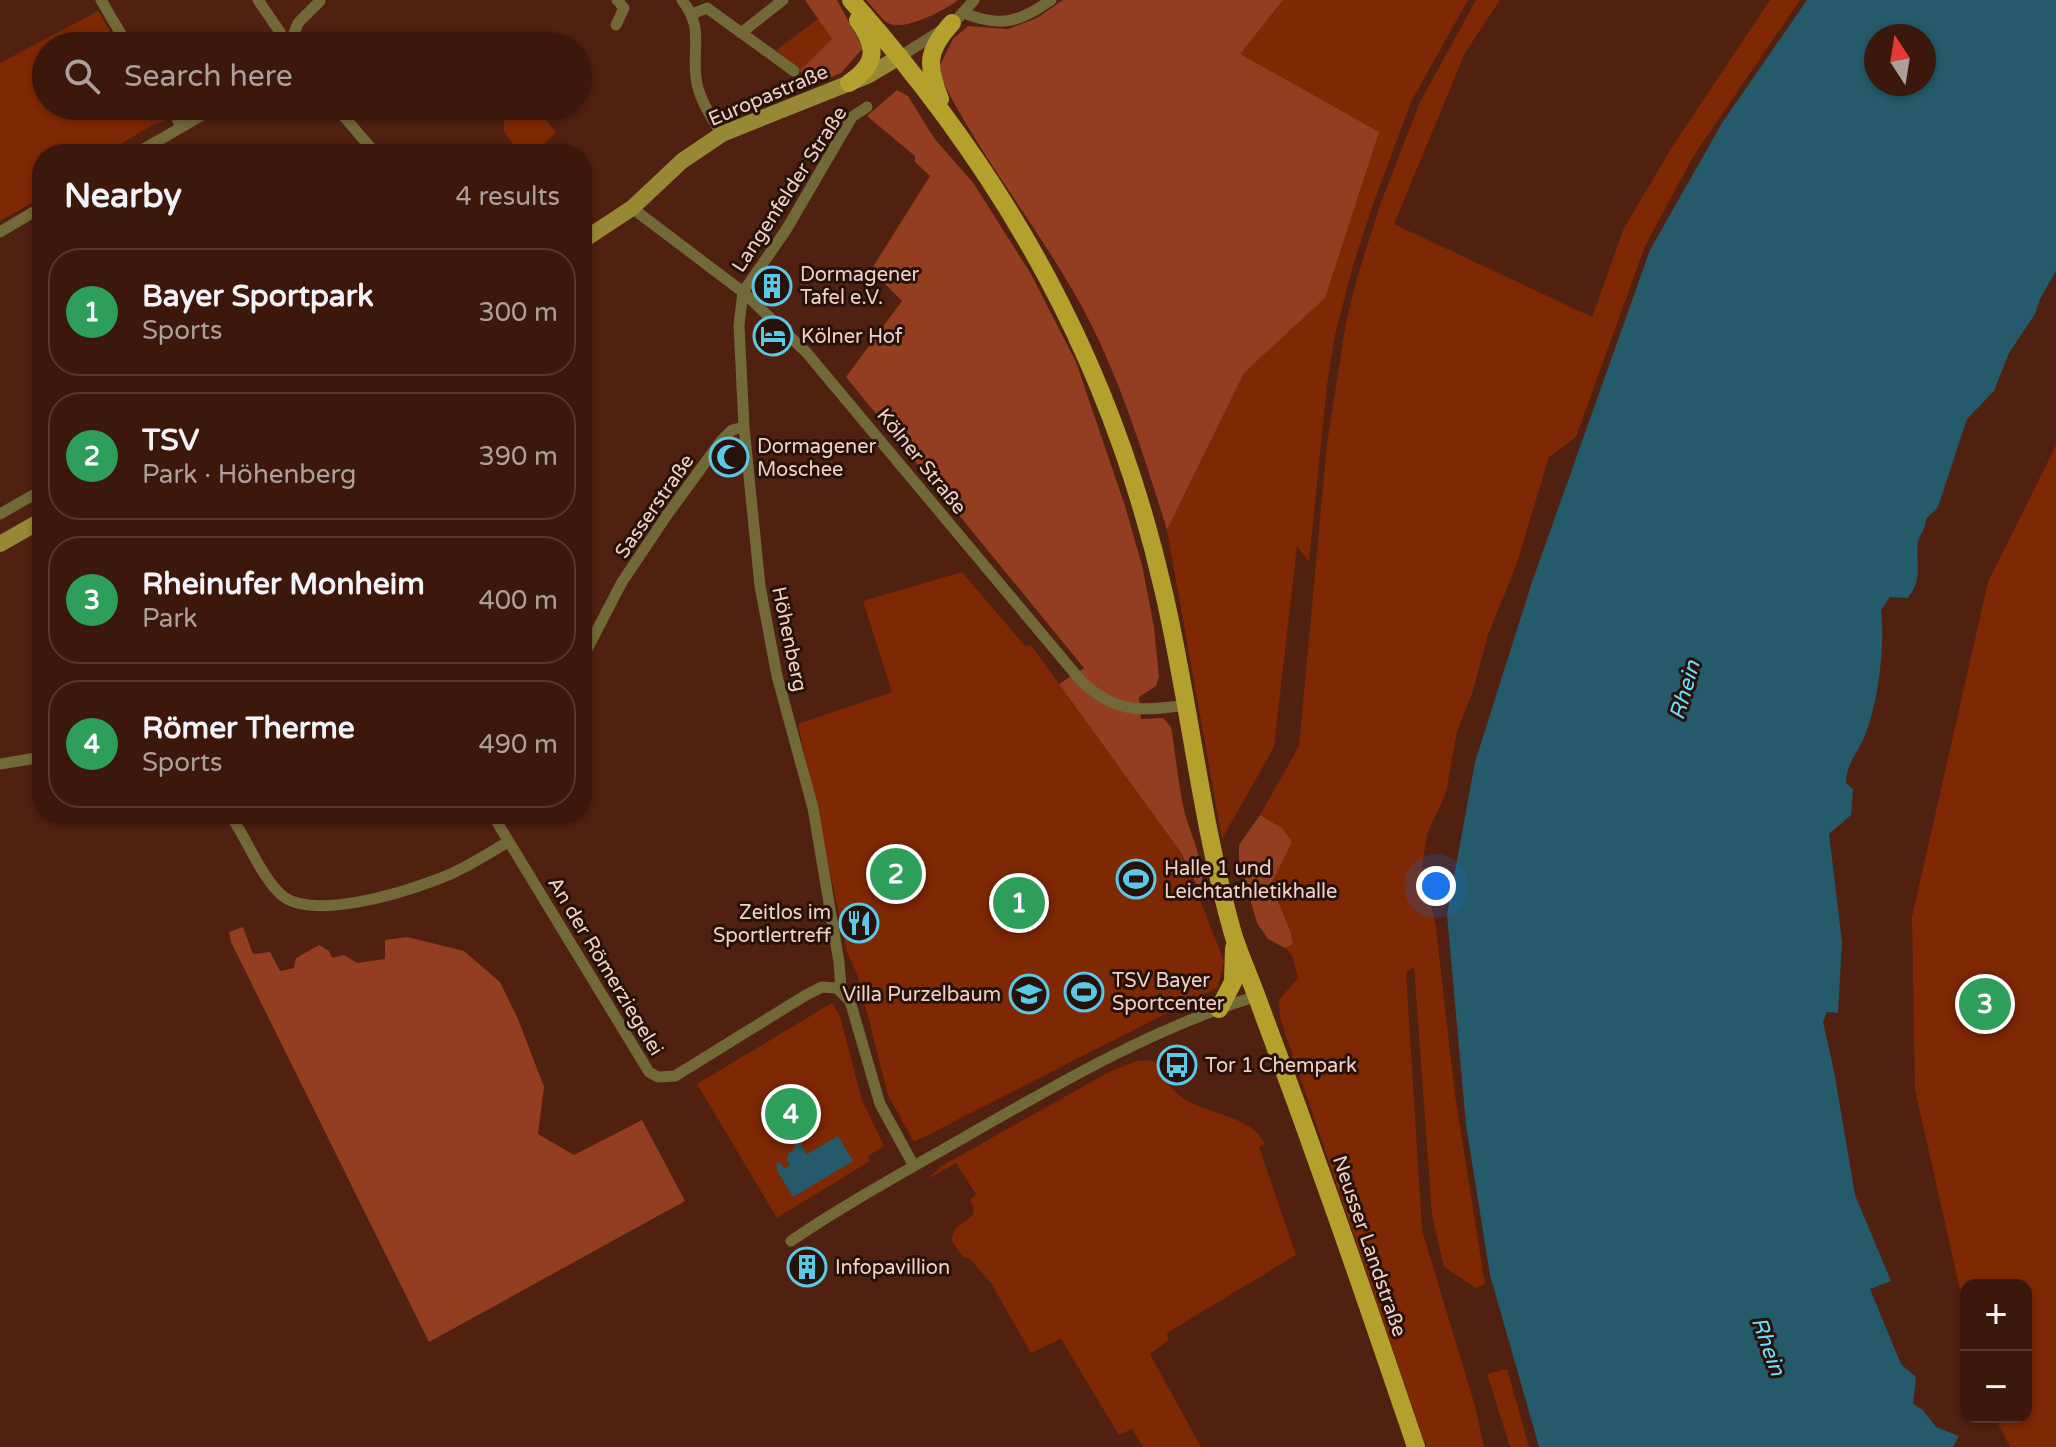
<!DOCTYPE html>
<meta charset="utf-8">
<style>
:root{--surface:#3c180c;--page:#432115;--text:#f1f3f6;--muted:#aca09d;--line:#55372d;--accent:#5bc8e6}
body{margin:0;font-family:"Varela Round",sans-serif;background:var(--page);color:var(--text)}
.controls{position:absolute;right:24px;bottom:24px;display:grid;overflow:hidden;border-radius:16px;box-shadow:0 2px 6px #0004}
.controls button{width:72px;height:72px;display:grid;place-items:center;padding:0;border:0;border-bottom:2px solid var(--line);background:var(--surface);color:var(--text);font:40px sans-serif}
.compass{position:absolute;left:1864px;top:24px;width:72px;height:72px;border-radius:50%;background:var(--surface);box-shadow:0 2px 6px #0004;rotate:348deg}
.you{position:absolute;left:1436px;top:886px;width:28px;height:28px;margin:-20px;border:6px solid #fff;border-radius:50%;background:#1a73e8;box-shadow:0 0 0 12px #1a73e833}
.badge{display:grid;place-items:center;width:52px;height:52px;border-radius:50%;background:var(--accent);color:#fff;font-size:26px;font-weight:700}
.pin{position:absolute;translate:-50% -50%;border:4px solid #fff;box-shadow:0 2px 8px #0006}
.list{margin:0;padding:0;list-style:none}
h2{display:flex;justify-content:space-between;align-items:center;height:104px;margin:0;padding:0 32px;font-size:34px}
h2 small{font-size:26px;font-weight:400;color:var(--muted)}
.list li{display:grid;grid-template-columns:52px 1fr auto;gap:24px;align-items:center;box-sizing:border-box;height:128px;margin:0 16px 16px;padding:0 16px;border:2px solid var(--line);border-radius:32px}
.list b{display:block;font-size:30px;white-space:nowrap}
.list p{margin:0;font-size:26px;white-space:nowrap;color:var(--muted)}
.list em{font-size:26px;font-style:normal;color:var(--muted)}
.icon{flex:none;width:44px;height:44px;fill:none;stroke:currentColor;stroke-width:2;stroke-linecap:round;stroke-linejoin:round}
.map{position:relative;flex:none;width:2056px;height:1447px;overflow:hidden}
.search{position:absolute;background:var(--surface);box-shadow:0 2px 6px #0004;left:32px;top:32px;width:560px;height:88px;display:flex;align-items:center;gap:20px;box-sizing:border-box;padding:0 28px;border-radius:44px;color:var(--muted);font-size:30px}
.panel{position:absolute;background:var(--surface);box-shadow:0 2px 6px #0004;left:32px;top:144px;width:560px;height:680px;border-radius:32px}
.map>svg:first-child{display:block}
.green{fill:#7e2804}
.forest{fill:#933e20}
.water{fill:#245a69;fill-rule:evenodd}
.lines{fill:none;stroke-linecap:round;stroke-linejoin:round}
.street{stroke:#726938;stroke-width:11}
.secondary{stroke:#978835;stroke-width:16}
.primary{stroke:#b3a02d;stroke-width:18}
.labels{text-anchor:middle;stroke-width:6;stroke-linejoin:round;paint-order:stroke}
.street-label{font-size:20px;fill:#f1d1c7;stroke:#27120b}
.poi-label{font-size:20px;fill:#f1d1c7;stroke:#27120b;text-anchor:start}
.water-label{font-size:22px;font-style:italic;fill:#6edcfc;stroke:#27120b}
</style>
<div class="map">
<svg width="2056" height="1447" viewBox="0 0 2056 1447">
<rect width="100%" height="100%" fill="#502010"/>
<path class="green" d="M1283 0H1468L1411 102 1371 210 1353 266 1335 335 1327 385 1309 562 1297 546 1274 747 1222 839 1167 530 1244 373 1325 298 1239 54Z
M1476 0H1500L1465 53 1394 224 1592 317 1624 228 1672 147 1770 0H1800L1693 157 1645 246 1576 437 1549 457 1516 566 1488 635 1472 694 1457 731 1446 793 1427 834 1422 867 1436 927 1455 1095 1485 1284 1476 1288 1444 1267 1432 1215 1414 967 1406 972 1422 1230 1475 1406 1484 1447H1426L1280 1018 1279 1000 1298 978 1292 956 1285 948 1293 944 1291 933 1271 884 1282 828 1260 815 1299 746 1327 444 1346 322 1357 278 1380 205 1420 102Z
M98 11 119 46H46V106H161L167 115 165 121 156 123 114 148 111 154H42V197L0 221V63Z
M818 19 832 39 800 71 776 50Z
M503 106H535L556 133C542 144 529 161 511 150L512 143 504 131Z
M2056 445V1447H2010L1995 1417H2026V1285H1966V1316L1915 1090 1912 917 1988 582Z
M962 572 1025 646 1031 645 1182 854 1224 961 1218 987 914 1142 888 1095 857 974 847 952 798 724 892 692 863 601Z
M832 1003 840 1016 862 1100 884 1146 868 1156 870 1161 777 1218 697 1084Z
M1154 1060 1161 1076 1164 1075C1181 1119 1247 1106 1265 1144L1259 1147 1296 1255 1167 1333 1169 1340 1150 1354 1201 1447H1143L1132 1429 1119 1435 1061 1339 1031 1353 991 1283 969 1258 963 1257 951 1239 956 1228 973 1215 974 1208 970 1200 976 1194 956 1163 928 1179 940 1167 1107 1073 1136 1061Z
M1507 1369 1529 1447H1510L1487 1374Z"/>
<path class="forest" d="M805 0H837L863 48 841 73 816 84 800 71 832 39Z
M866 0H958C945 10 904 32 888 23 880 18 873 7 866 0Z
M1063 0H1283L1240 54 1379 132 1325 298 1244 373 1167 530C1146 462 1123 388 1091 324 1047 237 982 162 939 74V67L953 39 968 26 1008 29 1037 18Z
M897 90 908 96 934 138 974 184 1031 274 1076 362 1125 506 1142 565 1154 627 1159 677 1156 686 1139 697 1141 719 1163 718 1171 727C1176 756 1178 786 1185 814 1191 835 1209 873 1200 893L1182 854 1059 684 1084 668 846 377 902 301 871 270 930 176 915 162V156L867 116Z
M1260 815 1282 828 1292 842 1271 884 1291 933 1293 944 1285 948 1268 939 1257 923 1239 861V845Z
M243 927 253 954 270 952 280 971 294 968 296 958 319 945 329 951 332 958 344 955 357 963 385 959V940L407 937 464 951 500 982 518 1019 544 1087 538 1134 574 1155 642 1120 685 1201 429 1342 231 942 229 932Z"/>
<path class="water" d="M1807 0H2056V271L2040 299 2035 314 2009 353 1994 391 1967 419 1938 507 1926 519C1925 531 1920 534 1918 542 1915 566 1924 576 1908 598L1890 597 1881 610C1885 645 1879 696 1867 730 1861 750 1846 762 1846 783L1853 789 1851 815 1829 834 1842 942 1838 1013 1827 1012 1823 1022 1834 1071 1855 1195 1891 1281 1870 1289 1901 1364 1916 1377 1913 1404 1923 1410 1936 1427 1959 1436 1953 1447H1539L1490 1275 1466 1125 1447 915 1475 762 1532 582 1650 250 1722 123ZM1924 36V84H1876V36Z
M838 1136 853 1161 793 1197 778 1172 776 1164 779 1162 785 1168 790 1165 787 1160 789 1153 794 1150 795 1144 799 1140 802 1141 801 1145 807 1154Z"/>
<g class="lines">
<path class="street" d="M101 0 128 46
M258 0 280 32 285 46
M682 0C704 28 692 46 696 78 698 97 711 118 722 134
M964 13C1000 28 1020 22 1051 0
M692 14 707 8 794 71
M959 17 974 0
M616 25 624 8 617 0
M741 33 783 0
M289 46 298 23 320 1
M901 56 942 30
M171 106 181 127
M335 106 376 154
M135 154 218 106
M632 208 743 292 806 352 1082 682C1116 713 1142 712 1185 705
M0 232 42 207
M0 514 42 490
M582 659 622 582 667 515 721 441 732 430 744 427
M0 764 42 757
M492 814 649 1072 658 1077 675 1076 806 995 822 987 837 988 850 1001 880 1104 914 1166
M234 821C248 842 264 882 284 897 316 919 398 894 433 881 459 872 484 856 508 842
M841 989 839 962 813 808 777 676 760 586 744 427 739 325 743 292 786 230 852 117 867 107
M791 1241C847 1203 906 1171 965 1137 1059 1083 1153 1028 1257 996"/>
<path class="secondary" d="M582 241 632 208 682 161 722 134 867 76 901 56
M0 544 42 520"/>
<path class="primary" d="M851 0C1007 176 1112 363 1164 593 1190 706 1201 822 1233 934 1240 956 1250 978 1258 1000 1277 1052 1297 1104 1315 1156 1350 1252 1383 1350 1416 1447
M849 83C878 64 877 47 858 20
M940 99C926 65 927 50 952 23
M1219 1009 1233 982 1234 948"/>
</g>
<defs>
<symbol id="building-ring" viewBox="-11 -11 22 22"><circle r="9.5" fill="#27120b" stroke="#5bc8e6" stroke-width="1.5"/><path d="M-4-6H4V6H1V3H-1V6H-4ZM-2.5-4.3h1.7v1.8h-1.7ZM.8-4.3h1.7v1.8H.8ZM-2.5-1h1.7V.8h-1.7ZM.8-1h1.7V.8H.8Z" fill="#5bc8e6"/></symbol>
<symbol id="hotel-ring" viewBox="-11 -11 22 22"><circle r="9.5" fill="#27120b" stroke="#5bc8e6" stroke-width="1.5"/><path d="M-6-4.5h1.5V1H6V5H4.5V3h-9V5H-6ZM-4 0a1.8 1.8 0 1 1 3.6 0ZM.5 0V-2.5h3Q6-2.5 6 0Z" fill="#5bc8e6"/></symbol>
<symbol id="mosque-ring" viewBox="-11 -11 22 22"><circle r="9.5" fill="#27120b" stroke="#5bc8e6" stroke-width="1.5"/><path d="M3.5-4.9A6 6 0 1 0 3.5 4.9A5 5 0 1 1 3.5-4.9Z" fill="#5bc8e6"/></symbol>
<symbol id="stadium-ring" viewBox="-11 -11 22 22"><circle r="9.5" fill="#27120b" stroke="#5bc8e6" stroke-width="1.5"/><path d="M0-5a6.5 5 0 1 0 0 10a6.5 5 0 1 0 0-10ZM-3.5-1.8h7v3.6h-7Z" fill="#5bc8e6"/></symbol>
<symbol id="restaurant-ring" viewBox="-11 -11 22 22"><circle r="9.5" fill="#27120b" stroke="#5bc8e6" stroke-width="1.5"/><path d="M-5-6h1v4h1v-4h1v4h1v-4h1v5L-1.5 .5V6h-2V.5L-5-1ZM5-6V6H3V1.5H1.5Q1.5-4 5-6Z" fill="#5bc8e6"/></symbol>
<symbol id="school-ring" viewBox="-11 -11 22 22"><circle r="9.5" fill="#27120b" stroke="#5bc8e6" stroke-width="1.5"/><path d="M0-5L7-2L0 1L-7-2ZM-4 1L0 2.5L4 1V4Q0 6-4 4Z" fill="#5bc8e6"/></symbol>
<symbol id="bus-ring" viewBox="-11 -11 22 22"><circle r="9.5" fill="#27120b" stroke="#5bc8e6" stroke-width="1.5"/><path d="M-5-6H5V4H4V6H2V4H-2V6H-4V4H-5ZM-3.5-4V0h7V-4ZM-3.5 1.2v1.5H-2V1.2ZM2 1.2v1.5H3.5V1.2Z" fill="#5bc8e6"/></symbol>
</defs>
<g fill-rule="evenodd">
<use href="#building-ring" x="750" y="264" width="44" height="44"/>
<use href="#hotel-ring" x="751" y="314" width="44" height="44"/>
<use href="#mosque-ring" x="707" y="435" width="44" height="44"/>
<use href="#stadium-ring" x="1114" y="857" width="44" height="44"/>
<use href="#restaurant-ring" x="837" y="901" width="44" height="44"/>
<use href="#stadium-ring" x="1062" y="970" width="44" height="44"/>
<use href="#school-ring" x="1007" y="972" width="44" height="44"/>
<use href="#bus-ring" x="1155" y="1043" width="44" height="44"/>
<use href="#building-ring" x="785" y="1245" width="44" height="44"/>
</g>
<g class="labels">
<g class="street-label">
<text transform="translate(768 95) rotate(-23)" y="7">Europastraße</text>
<text transform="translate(789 189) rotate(-57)" y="7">Langenfelder Straße</text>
<text transform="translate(922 461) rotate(51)" y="7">Kölner Straße</text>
<text transform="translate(654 506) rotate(-55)" y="7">Sasserstraße</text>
<text transform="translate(790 639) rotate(78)" y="7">Höhenberg</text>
<text transform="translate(606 966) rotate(59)" y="7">An der Römerziegelei</text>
<text transform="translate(1370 1246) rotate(71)" y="7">Neusser Landstraße</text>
</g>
<g class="poi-label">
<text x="800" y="281">Dormagener<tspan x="800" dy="23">Tafel e.V.</tspan></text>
<text x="801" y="343">Kölner Hof</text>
<text x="757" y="453">Dormagener<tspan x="757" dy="23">Moschee</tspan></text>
<text x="1164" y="875">Halle 1 und<tspan x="1164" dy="23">Leichtathletikhalle</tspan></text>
<text x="831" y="919" text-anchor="end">Zeitlos im<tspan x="831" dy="23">Sportlertreff</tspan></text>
<text x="1112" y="987">TSV Bayer<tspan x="1112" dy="23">Sportcenter</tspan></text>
<text x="1001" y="1001" text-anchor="end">Villa Purzelbaum</text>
<text x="1205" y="1072">Tor 1 Chempark</text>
<text x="835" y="1274">Infopavillion</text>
</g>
<g class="water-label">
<text transform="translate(1684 690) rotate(-74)" y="8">Rhein</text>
<text transform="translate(1769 1346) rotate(70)" y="8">Rhein</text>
</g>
</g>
</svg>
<div class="controls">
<button>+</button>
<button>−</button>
</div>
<svg class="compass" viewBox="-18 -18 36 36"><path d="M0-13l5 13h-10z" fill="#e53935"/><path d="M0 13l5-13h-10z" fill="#aca09d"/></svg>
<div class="you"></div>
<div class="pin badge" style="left:1019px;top:903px;background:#2e9e5b">1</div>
<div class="pin badge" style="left:896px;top:874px;background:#2e9e5b">2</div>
<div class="pin badge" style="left:1985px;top:1004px;background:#2e9e5b">3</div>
<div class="pin badge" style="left:791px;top:1114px;background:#2e9e5b">4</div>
<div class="search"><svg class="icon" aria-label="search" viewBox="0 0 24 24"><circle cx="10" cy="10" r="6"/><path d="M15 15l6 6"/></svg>Search here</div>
<section class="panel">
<h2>Nearby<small>4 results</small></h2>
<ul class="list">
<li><span class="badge" style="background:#2e9e5b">1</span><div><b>Bayer Sportpark</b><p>Sports</p></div><em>300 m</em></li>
<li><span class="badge" style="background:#2e9e5b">2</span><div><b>TSV</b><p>Park · Höhenberg</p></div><em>390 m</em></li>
<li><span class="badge" style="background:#2e9e5b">3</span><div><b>Rheinufer Monheim</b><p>Park</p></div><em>400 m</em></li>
<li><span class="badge" style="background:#2e9e5b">4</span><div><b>Römer Therme</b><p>Sports</p></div><em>490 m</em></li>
</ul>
</section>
</div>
